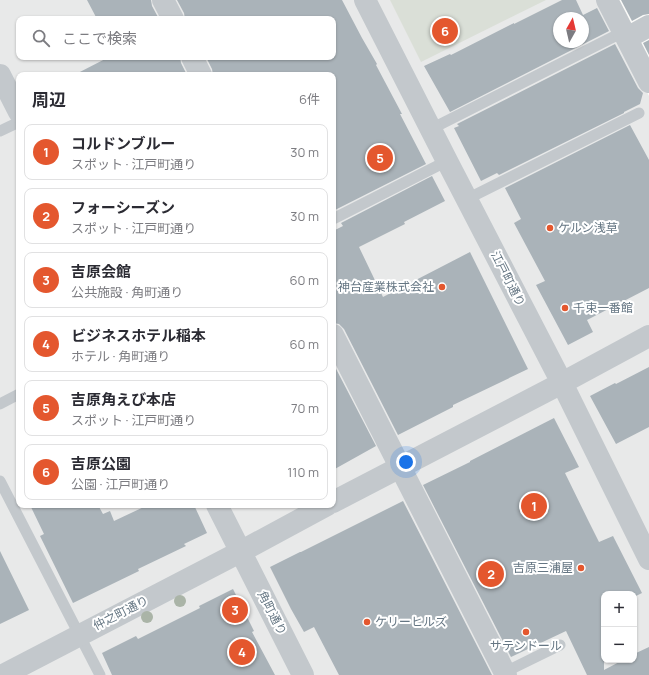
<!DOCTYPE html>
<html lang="ja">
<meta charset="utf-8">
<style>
:root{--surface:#fff;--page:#f2f2f3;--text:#2b2b33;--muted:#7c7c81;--line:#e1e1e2;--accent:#e4572e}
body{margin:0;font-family:Manrope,"Noto Sans JP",sans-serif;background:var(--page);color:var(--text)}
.controls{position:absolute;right:12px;bottom:12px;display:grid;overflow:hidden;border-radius:8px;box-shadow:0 1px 3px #0004}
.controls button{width:36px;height:36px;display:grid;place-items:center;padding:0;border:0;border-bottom:1px solid var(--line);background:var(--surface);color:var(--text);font:20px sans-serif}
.compass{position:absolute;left:553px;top:12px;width:36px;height:36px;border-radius:50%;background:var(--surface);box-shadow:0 1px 3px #0004;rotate:8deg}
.you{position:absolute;left:406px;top:462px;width:14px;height:14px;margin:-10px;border:3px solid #fff;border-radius:50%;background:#1a73e8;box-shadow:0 0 0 6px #1a73e833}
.badge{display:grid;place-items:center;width:26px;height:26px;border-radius:50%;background:var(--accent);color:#fff;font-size:13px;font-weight:700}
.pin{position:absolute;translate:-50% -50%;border:2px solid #fff;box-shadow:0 1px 4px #0006}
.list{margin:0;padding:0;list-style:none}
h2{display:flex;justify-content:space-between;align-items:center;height:52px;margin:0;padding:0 16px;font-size:17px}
h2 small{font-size:13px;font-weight:400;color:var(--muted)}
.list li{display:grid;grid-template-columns:26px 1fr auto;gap:12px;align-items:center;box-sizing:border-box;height:56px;margin:0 8px 8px;padding:0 8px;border:1px solid var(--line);border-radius:8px}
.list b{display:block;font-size:15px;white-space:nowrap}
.list p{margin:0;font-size:13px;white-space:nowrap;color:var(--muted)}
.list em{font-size:13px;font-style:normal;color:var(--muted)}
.icon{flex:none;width:22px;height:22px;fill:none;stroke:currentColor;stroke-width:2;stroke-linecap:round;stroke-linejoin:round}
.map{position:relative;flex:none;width:649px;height:675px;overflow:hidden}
.search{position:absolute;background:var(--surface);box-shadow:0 1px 3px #0004;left:16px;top:16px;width:320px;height:44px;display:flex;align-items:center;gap:10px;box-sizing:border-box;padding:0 14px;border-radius:8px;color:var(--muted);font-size:15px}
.panel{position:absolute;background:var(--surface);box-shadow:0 1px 3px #0004;left:16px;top:72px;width:320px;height:436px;border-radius:8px}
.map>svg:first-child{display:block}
.built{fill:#e8e9e9;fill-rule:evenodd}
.green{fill:#dadfd7}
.building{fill:#aab3b9;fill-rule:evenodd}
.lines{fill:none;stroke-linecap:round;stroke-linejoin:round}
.service{stroke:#c3c8cc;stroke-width:11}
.minor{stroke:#c3c8cc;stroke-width:22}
.tertiary{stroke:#c3c8cc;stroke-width:22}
.tree{fill:#aab4a7}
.poi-dot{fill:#e4572e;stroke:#fff;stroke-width:1.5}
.labels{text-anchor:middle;stroke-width:4;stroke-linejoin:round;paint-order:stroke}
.poi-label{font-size:12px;fill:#657683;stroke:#fff;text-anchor:start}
.street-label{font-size:12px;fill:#657683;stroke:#fff}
</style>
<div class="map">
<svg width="649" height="675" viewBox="0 0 649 675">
<rect width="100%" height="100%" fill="#fafaf8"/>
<path class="built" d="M0 0H599L649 96V675H0ZM559 18H583V42H559ZM19 19H333V57H19ZM19 75H333V505H19ZM604 594H634V660H604Z"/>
<path class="green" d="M390 0H546L421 62Z"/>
<path class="building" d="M87 0H151L152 6 159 19H97Z
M177 0H342L362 38 377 64 376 65 402 114H400L426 164 335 210 333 207V75H213L212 69 206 57H333V19H185L184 13Z
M562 0H576L583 15 597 8 609 31 450 112 424 66 450 54 451 55 514 23V24ZM559 18H583V42H559Z
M621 0H649V14L643 15 632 21Z
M649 40V55L643 43Z
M615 44 638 88 643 93 640 104 624 112V113L499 175 497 173 481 181 454 128 459 126 457 124Z
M109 57H180L181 63 187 75H74Z
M630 125 649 160V288L587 320 593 332 568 345 536 285 545 281 514 223 521 219 505 188Z
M432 176 445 201 404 222 405 224 359 247 383 297 470 252 528 369 453 405V407L398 435 344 329 339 324 333 323V231L343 226 341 223Z
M333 363 376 446 333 470Z
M649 367V427L616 444 590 396 615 383 616 384Z
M554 418 579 467 565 473 588 520 599 542 613 536 642 593 634 597V594H604V670L623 660H634V654L649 647V675H587L566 631 511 657 423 485 470 462V461Z
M403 501 492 675H339L314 627 304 632 291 609 270 567 300 552H301Z
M30 505H98L103 514 110 511 114 521 148 505H194L207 533 184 544 186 546 138 569 139 571 73 603 40 536 44 534Z
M0 551 29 610 0 624Z
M233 589 254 631 252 632 275 675H112L102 653 136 636 138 639 200 608 199 606Z"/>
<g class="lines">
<path class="service" d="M431 129 623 32
M0 131 19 122
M467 199 639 113
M333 219 447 161
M0 404 19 394
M0 481 100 675
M505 672 560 645"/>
<path class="minor" d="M163 0 173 19
M607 0 649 82
M627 38 649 26
M192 57 201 75
M333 335 506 675"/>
<path class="tertiary" d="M365 0 447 161 562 383 649 559
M0 75 19 112
M333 502 562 383 649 336
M217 505 303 675
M3 675 240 552 327 505"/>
</g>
<g class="tree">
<circle cx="180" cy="601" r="6"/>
<circle cx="147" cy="617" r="6"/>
</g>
<g class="poi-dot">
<circle cx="550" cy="228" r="4"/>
<circle cx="442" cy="287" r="4"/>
<circle cx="565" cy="308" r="4"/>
<circle cx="581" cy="568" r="4"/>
<circle cx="367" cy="622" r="4"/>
<circle cx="526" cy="632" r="4"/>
</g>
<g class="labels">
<g class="poi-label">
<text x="558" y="232">ケルン浅草</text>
<text x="434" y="291" text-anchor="end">神台産業株式会社</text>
<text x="573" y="312">千束一番館</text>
<text x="573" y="572" text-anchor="end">吉原三浦屋</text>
<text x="375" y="626">ケリーヒルズ</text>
<text x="526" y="650" text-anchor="middle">サテンドール</text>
</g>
<g class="street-label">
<text transform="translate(508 279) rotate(63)" y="4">江戸町通り</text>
<text transform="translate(121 613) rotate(-27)" y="4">仲之町通り</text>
<text transform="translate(272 613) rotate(63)" y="4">角町通り</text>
</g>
</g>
</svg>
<div class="controls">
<button>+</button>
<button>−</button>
</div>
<svg class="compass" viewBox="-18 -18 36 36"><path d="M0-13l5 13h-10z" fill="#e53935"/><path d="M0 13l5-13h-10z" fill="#7c7c81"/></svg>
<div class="you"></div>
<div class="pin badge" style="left:534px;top:506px">1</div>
<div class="pin badge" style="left:491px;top:574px">2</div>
<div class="pin badge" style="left:235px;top:610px">3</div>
<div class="pin badge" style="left:242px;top:652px">4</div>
<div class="pin badge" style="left:380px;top:158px">5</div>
<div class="pin badge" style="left:445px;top:31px">6</div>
<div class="search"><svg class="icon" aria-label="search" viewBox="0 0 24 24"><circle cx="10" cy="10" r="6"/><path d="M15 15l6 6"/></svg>ここで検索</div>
<section class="panel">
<h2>周辺<small>6件</small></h2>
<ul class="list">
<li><span class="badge">1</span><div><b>コルドンブルー</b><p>スポット · 江戸町通り</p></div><em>30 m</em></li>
<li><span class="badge">2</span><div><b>フォーシーズン</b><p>スポット · 江戸町通り</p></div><em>30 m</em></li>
<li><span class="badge">3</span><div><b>吉原会館</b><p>公共施設 · 角町通り</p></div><em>60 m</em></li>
<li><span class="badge">4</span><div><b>ビジネスホテル稲本</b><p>ホテル · 角町通り</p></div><em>60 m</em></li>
<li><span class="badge">5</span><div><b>吉原角えび本店</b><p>スポット · 江戸町通り</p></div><em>70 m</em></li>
<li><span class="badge">6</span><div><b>吉原公園</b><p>公園 · 江戸町通り</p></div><em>110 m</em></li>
</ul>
</section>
</div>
